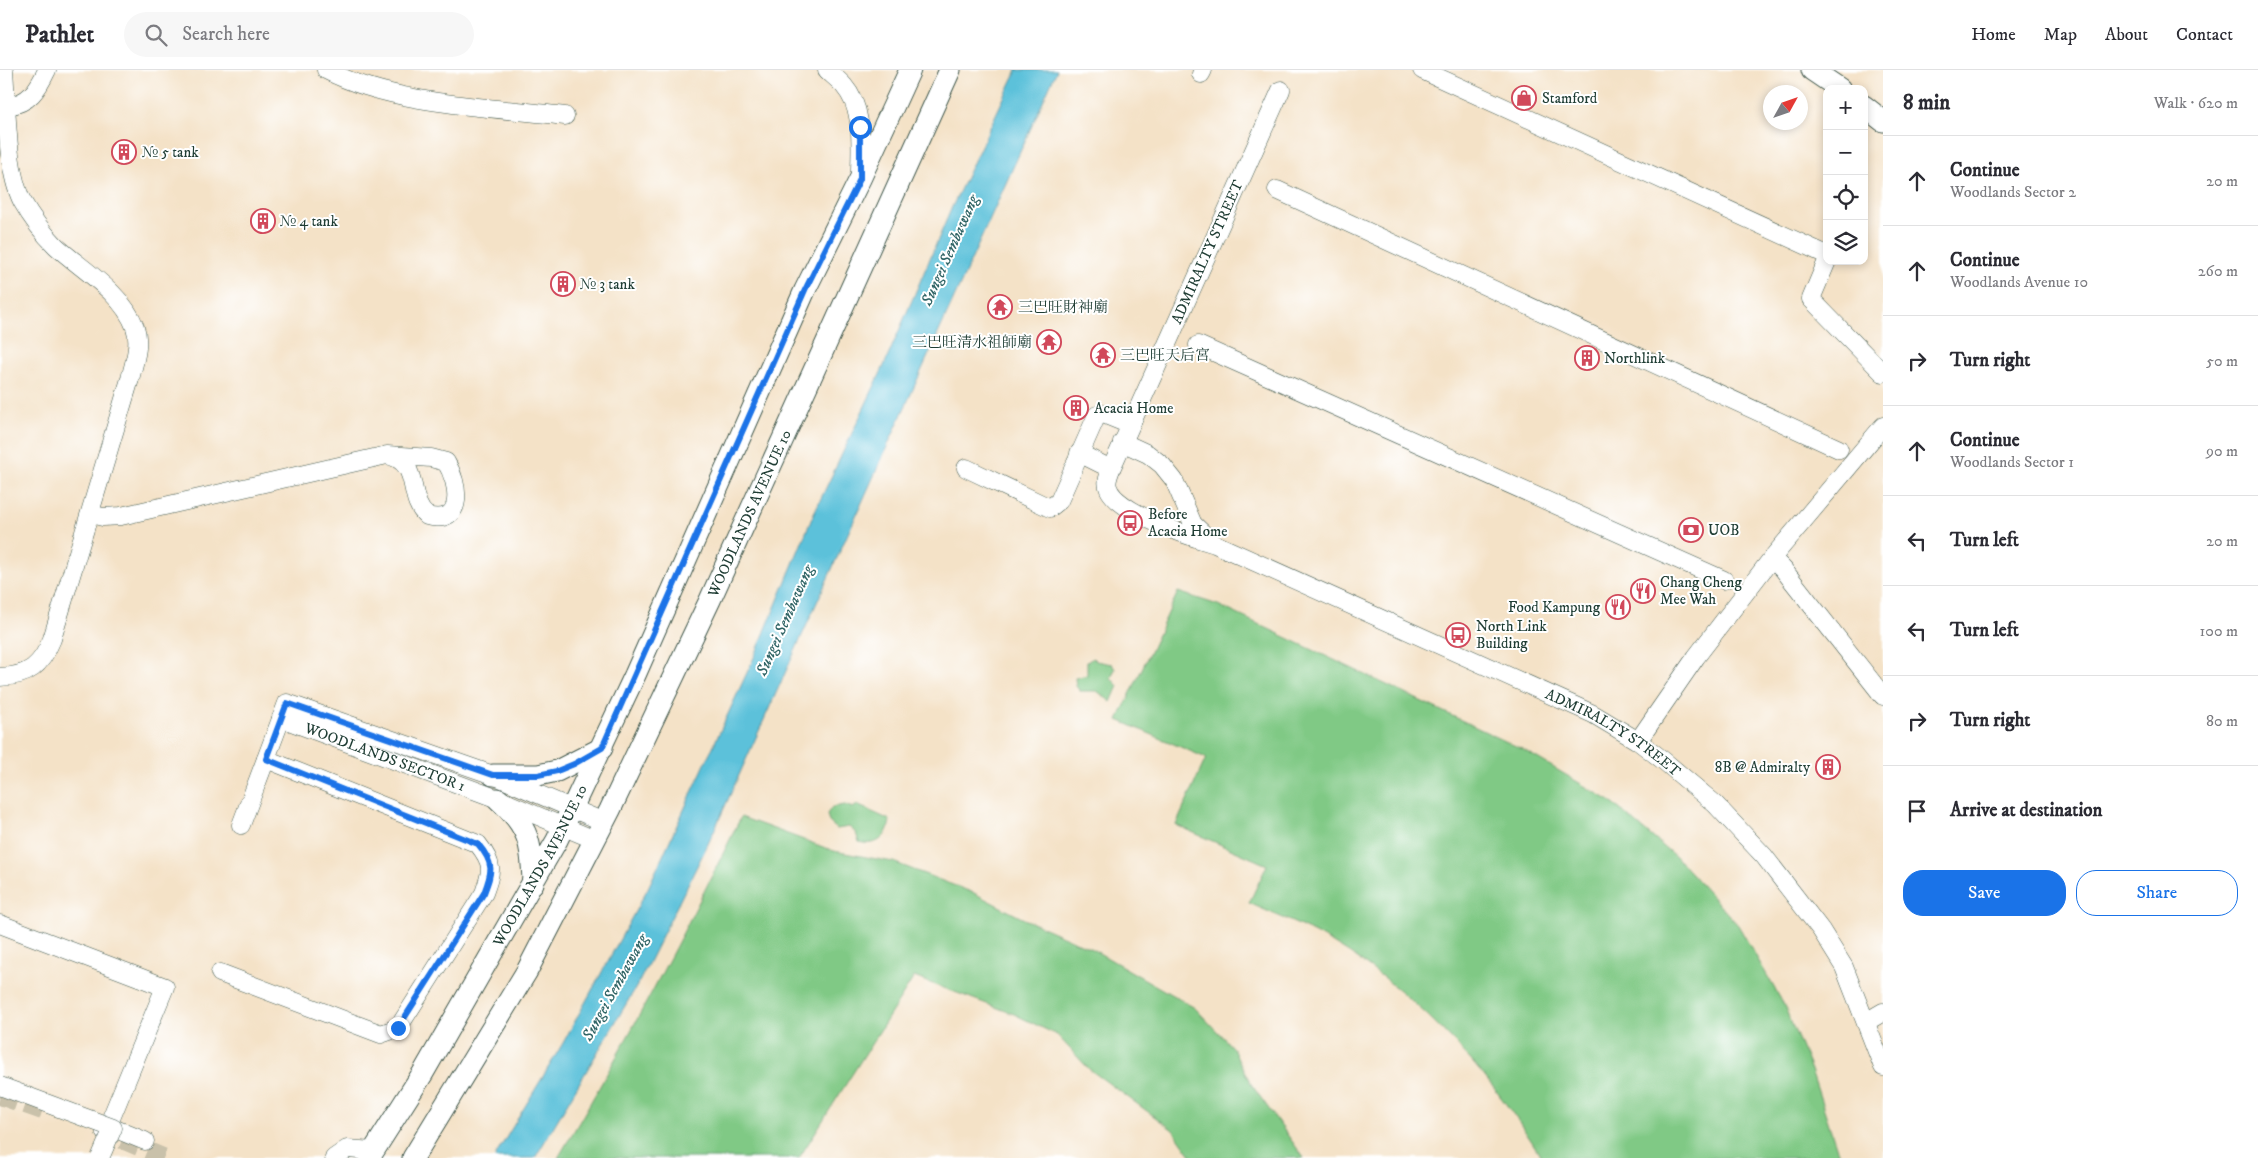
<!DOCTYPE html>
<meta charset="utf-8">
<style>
:root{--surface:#fff;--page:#f7f7f7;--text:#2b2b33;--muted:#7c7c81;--line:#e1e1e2;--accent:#1a73e8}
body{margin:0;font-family:"IM FELL DW Pica","Noto Serif SC",serif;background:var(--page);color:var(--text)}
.controls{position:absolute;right:15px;top:15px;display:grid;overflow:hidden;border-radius:10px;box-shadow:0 2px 8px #0003}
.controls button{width:45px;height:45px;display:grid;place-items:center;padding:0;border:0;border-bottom:1px solid var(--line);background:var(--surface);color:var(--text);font:25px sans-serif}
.compass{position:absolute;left:1763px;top:15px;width:45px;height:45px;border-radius:50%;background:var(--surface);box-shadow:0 2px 8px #0003;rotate:50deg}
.stop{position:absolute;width:15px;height:15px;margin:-11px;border:4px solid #1a73e8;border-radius:50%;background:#fff}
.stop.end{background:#1a73e8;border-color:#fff;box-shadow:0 1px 5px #0008}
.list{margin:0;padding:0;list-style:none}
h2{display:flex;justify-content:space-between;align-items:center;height:65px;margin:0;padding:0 20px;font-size:21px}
h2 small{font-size:16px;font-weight:400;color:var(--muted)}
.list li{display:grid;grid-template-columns:32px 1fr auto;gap:15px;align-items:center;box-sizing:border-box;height:90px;padding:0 20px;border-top:1px solid var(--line)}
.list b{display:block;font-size:19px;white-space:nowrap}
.list p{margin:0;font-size:16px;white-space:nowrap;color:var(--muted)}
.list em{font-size:16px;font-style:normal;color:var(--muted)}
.actions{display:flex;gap:10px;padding:15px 20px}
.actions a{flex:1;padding:11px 0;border:1px solid var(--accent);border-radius:20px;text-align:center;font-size:18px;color:var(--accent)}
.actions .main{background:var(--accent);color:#fff}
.icon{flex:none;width:28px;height:28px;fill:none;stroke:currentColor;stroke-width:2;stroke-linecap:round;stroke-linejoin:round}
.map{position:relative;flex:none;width:1883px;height:1088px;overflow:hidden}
header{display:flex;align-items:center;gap:30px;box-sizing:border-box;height:70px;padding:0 25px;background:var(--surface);border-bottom:1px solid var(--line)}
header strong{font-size:24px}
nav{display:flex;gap:28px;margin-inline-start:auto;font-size:18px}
.search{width:350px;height:45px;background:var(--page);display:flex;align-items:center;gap:12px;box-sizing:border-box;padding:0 18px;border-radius:28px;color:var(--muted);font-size:19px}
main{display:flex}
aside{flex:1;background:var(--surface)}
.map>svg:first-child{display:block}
.green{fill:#80c985;stroke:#50835c}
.water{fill:#5cc1da;stroke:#3e7f87}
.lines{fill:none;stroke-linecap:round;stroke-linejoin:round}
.minor-tunnel{stroke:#c9c1aa;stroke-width:18;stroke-dasharray:18 9;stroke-linecap:butt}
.minor-casing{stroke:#3f564a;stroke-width:19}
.major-casing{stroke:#3f564a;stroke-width:23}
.minor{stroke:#fff;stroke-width:18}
.major{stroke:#fff;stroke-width:21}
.minor-bridge-casing{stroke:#3f564a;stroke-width:19;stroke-linecap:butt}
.minor-bridge{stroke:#fff;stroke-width:18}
.route{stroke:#1a73e8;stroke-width:6}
.labels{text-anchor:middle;stroke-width:4;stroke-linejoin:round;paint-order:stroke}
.poi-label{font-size:15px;fill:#1f3d34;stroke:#fff;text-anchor:start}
.street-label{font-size:15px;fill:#1f3d34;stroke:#fff}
.water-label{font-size:16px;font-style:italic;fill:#316566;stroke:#fff}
</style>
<header>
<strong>Pathlet</strong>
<div class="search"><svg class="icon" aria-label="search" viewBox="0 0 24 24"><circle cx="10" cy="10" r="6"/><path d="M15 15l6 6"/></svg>Search here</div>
<nav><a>Home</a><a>Map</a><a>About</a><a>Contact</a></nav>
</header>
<main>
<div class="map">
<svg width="1883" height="1088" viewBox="0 0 1883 1088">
<rect width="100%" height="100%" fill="#fff"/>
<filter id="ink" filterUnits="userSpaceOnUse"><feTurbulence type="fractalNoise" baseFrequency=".02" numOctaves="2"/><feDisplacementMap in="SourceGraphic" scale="10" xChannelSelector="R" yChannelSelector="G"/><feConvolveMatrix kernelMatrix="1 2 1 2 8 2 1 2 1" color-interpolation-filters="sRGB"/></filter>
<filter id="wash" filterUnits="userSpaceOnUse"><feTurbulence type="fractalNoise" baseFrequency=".0096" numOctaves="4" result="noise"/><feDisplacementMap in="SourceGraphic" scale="20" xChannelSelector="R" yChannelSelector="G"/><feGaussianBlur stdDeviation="1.12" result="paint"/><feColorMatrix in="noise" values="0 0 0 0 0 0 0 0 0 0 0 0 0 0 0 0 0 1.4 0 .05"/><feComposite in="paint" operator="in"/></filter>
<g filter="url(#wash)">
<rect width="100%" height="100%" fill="#f4e2c7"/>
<path class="green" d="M1178 522 1218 535 1522 679 1610 731 1677 788 1738 855 1783 933 1811 1000 1840 1088H1542C1488 998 1408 913 1315 863 1294 852 1271 843 1249 833L1267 795 1176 755 1206 688 1118 650Z
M1093 588 1096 591 1112 594 1115 599 1111 608 1118 616 1111 632 1097 621H1080L1076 616 1075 608 1087 605V592Z
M845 735 853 738 857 735 890 750C888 768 876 777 859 772L856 763 849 757 837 759 829 752 827 744 832 737Z
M741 747 834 781 893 792 974 823 1022 848 1092 879 1195 938 1232 977 1251 1014 1304 1088H1193L1173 1060 1089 999 1057 965 1014 944 914 907 799 1088H558C625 976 684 864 741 747Z"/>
<path class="water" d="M1017 0H1057L708 774 638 914 535 1088H494L563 973 648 818 756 583 814 443 883 298 952 137Z"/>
</g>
<g filter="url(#ink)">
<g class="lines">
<path class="minor-tunnel" d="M0 1026 48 1043
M122 1070 165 1088"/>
<defs>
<g id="minor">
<path d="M326 0C393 35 490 37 565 46"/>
<path d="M827 0C832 5 839 10 844 16 865 40 860 77 860 106"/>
<path d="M1422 0 1827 185"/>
<path d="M1201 4 1203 0"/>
<path id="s1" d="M1281 20 1111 399C1109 405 1106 411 1108 417 1115 442 1191 467 1215 474L1593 644 1638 671 1664 691 1715 734 1764 786 1821 860 1844 897 1883 997"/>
<path d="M7 36C29 34 38 19 47 0"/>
<path d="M1277 120 1839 379"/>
<path d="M1827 191 1811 229 1883 303"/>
<path d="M1198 275 1724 510"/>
<path d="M1122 372 1148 384 1162 395 1174 410 1193 454 1212 472"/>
<path d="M1079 383 1111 399"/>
<path d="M966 398 1050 438 1059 431 1097 345 1103 344 1130 355"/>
<path d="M90 444 103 447 121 446 387 385C423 393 405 428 427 446 466 456 459 413 446 392L431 388 387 385"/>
<path d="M1772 488 1883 356"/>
<path d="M0 607C29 606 41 596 52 569L130 309C134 293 141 274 135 257 122 222 82 200 56 176 43 163 31 147 22 131 6 99 7 37 4 0"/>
<path id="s2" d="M281 648 498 729 595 770"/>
<path d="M1638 671 1696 587 1772 488 1783 499 1883 626"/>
<path d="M241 755 287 633 493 705 604 752"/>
<path d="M0 854 165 917 105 1063"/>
<path d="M220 903 381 964 398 958 484 823C492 801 494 794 478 774L266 689"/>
<path d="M1866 952 1883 942"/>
<path d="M113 1058 145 1071"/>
<path d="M334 1088 347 1079 373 1081"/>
</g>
<g id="major">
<path d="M1812 0 1840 19"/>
<path d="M1864 36 1883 51"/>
<path d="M493 705H538L557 701 602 678"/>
<path d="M498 729C529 756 532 774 533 813"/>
<path id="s3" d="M369 1088 423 1003 557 770 635 605 805 220 860 109 910 0"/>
<path id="s4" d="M413 1088 527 901 610 740 710 530 950 0"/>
</g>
</defs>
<use href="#minor" class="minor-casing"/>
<use href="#major" class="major-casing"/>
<use href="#minor" class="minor"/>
<use href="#major" class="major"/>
<defs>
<path id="minor-bridge" d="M0 1016 113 1058 100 1088"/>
</defs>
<use href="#minor-bridge" class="minor-bridge-casing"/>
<use href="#minor-bridge" class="minor-bridge"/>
</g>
</g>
<g class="lines" filter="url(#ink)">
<path class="route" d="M398 958 484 823C492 802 495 794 478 774L266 689 287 633 493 705H538L557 701 574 694 602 678 805 220 860 109V57"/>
</g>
<defs>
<symbol id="shop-ring" viewBox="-11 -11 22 22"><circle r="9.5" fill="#fff" stroke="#d1495b" stroke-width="1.5"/><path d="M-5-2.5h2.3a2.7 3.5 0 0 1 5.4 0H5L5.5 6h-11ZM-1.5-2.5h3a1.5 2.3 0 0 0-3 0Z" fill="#d1495b"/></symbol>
<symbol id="building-ring" viewBox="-11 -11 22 22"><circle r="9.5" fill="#fff" stroke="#d1495b" stroke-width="1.5"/><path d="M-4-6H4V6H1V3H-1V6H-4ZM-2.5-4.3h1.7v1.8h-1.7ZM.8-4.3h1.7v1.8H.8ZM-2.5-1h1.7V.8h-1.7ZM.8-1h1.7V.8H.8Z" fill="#d1495b"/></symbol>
<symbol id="temple-ring" viewBox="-11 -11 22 22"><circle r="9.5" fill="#fff" stroke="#d1495b" stroke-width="1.5"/><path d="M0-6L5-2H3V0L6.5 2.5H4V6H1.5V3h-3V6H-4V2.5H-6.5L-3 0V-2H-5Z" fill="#d1495b"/></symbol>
<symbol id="bus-ring" viewBox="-11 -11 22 22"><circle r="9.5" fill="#fff" stroke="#d1495b" stroke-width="1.5"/><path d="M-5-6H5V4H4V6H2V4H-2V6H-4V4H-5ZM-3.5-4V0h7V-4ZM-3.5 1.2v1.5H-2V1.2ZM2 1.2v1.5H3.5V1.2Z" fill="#d1495b"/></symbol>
<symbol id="bank-ring" viewBox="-11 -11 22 22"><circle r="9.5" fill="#fff" stroke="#d1495b" stroke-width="1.5"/><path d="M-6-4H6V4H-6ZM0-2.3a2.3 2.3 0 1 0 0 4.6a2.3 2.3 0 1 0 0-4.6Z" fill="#d1495b"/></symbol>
<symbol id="restaurant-ring" viewBox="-11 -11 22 22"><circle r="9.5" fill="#fff" stroke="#d1495b" stroke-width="1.5"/><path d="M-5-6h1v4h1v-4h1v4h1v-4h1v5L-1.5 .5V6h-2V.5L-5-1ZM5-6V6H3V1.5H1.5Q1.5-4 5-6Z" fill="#d1495b"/></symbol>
</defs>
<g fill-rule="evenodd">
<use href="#shop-ring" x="1510" y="14" width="28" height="28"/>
<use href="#building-ring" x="110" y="68" width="28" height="28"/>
<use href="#building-ring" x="249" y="137" width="28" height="28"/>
<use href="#building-ring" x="549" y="200" width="28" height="28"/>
<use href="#temple-ring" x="986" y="223" width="28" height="28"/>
<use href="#temple-ring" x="1035" y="258" width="28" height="28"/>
<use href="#temple-ring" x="1089" y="271" width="28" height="28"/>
<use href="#building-ring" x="1573" y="274" width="28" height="28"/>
<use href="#building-ring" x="1062" y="324" width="28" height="28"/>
<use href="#bus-ring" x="1116" y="439" width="28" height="28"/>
<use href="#bank-ring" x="1677" y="446" width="28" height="28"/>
<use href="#restaurant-ring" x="1629" y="507" width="28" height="28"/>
<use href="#restaurant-ring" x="1604" y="523" width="28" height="28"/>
<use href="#bus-ring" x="1444" y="551" width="28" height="28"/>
<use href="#building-ring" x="1814" y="683" width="28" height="28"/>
</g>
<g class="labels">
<g class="poi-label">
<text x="1542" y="33">Stamford</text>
<text x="142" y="87">№ 5 tank</text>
<text x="280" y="156">№ 4 tank</text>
<text x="580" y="219">№ 3 tank</text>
<text x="1018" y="242">三巴旺財神廟</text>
<text x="1032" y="277" text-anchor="end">三巴旺清水祖師廟</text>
<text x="1120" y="290">三巴旺天后宮</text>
<text x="1604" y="293">Northlink</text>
<text x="1094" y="343">Acacia Home</text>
<text x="1148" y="449">Before<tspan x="1148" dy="17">Acacia Home</tspan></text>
<text x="1708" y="465">UOB</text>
<text x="1660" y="517">Chang Cheng<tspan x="1660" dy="17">Mee Wah</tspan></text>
<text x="1600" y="542" text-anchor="end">Food Kampung</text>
<text x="1476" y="561">North Link<tspan x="1476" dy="17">Building</tspan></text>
<text x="1810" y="702" text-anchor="end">8B @ Admiralty</text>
</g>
<g class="street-label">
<text transform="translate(1207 182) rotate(-66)" y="5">ADMIRALTY STREET</text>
<text dy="5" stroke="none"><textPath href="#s4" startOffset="728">WOODLANDS AVENUE 10</textPath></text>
<text dy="5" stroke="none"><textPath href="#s1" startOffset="999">ADMIRALTY STREET</textPath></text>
<text dy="5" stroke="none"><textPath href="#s2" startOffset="111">WOODLANDS SECTOR 1</textPath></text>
<text dy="5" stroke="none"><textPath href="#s3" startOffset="339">WOODLANDS AVENUE 10</textPath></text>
</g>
<g class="water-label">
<text transform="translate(949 180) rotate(-66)" y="6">Sungei Sembawang</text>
<text transform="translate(784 550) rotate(-66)" y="6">Sungei Sembawang</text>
<text transform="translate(614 917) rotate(-61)" y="6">Sungei Sembawang</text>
</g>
</g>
</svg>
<div class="controls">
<button>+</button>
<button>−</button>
<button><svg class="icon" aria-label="locate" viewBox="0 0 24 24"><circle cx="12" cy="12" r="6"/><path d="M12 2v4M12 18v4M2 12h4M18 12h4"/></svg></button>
<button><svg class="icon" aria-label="layers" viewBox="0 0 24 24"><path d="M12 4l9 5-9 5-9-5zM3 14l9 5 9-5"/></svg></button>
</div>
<svg class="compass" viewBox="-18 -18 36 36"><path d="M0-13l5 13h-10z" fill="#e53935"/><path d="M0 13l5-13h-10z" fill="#7c7c81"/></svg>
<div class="stop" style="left:860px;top:57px"></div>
<div class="stop end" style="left:398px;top:958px"></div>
</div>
<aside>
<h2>8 min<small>Walk · 620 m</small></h2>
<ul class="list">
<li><svg class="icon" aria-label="ahead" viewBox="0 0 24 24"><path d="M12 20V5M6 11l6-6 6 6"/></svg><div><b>Continue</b><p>Woodlands Sector 2</p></div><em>20 m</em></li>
<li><svg class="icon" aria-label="ahead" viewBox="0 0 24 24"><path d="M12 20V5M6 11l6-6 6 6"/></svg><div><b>Continue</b><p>Woodlands Avenue 10</p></div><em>260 m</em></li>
<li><svg class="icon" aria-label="right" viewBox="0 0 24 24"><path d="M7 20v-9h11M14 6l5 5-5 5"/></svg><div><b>Turn right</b></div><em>50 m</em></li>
<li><svg class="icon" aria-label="ahead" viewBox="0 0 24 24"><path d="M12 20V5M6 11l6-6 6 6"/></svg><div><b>Continue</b><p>Woodlands Sector 1</p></div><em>90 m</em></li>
<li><svg class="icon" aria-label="left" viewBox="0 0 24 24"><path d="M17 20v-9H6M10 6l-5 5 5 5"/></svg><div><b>Turn left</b></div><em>20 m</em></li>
<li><svg class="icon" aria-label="left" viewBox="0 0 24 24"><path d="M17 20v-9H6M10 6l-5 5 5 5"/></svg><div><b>Turn left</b></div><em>100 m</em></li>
<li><svg class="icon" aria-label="right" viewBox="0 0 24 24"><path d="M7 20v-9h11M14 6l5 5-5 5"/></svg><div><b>Turn right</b></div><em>80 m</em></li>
<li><svg class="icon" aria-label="arrive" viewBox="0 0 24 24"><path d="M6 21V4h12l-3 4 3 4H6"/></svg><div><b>Arrive at destination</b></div></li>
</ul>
<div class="actions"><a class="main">Save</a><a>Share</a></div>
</aside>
</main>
